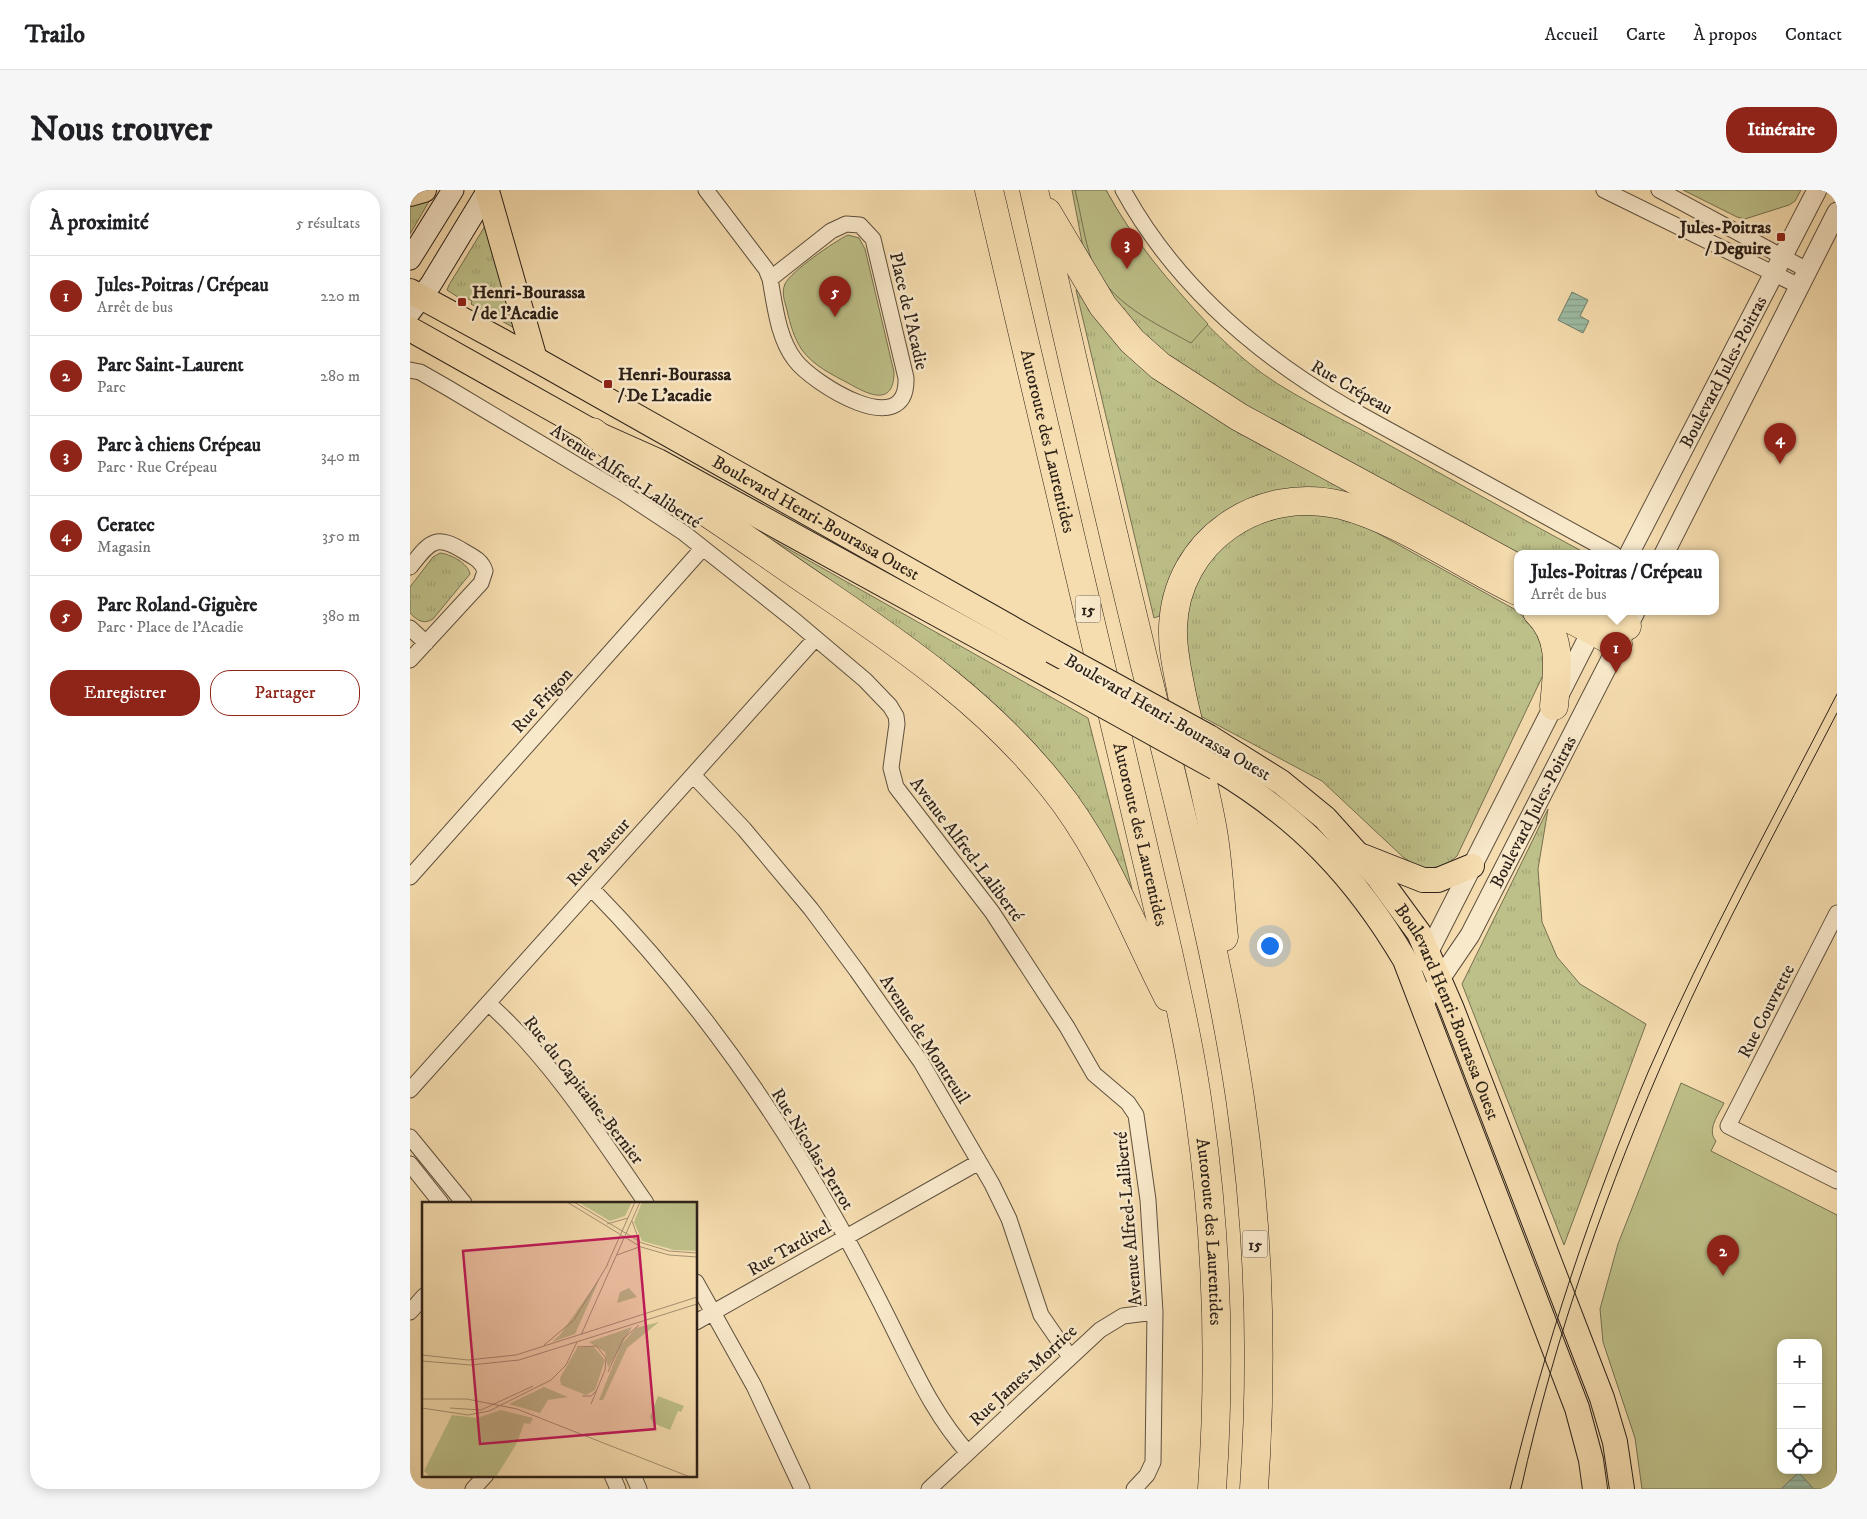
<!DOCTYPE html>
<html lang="fr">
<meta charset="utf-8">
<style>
:root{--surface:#fff;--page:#f6f6f6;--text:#202124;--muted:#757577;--line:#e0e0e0;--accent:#8f2418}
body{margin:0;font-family:"IM FELL DW Pica",serif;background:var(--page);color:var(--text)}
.controls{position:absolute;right:15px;bottom:15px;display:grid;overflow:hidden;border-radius:10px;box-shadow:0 2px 12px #0003}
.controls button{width:45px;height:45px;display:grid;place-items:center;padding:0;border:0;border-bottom:1px solid var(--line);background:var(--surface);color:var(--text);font:25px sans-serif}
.you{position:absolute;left:859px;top:755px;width:18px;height:18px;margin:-12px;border:4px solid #fff;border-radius:50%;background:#1a73e8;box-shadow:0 0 0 8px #1a73e833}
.badge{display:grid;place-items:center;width:32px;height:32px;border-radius:50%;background:var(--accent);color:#fff;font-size:16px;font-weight:700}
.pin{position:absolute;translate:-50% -41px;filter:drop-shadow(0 1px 2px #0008)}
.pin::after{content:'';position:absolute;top:26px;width:18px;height:15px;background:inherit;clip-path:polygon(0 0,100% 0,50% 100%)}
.popup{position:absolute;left:1104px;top:360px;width:205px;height:65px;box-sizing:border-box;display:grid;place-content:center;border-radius:10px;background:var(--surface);filter:drop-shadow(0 1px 4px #0005);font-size:16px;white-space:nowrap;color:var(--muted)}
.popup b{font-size:19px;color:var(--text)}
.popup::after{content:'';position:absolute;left:50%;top:100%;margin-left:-10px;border:10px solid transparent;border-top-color:var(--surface)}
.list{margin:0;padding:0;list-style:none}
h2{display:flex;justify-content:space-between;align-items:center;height:65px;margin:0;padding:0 20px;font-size:21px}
h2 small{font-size:16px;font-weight:400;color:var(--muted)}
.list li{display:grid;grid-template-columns:32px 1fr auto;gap:15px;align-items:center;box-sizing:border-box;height:80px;padding:0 20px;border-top:1px solid var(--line)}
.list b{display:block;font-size:19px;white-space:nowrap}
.list p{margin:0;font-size:16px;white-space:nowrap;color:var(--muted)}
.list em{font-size:16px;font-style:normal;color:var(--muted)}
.actions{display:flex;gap:10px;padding:15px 20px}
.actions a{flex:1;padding:11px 0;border:1px solid var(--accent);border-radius:20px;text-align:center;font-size:18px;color:var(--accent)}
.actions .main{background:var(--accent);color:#fff}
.icon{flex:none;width:28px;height:28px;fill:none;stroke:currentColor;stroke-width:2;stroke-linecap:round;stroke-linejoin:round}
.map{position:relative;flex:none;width:1427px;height:1299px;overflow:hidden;border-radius:20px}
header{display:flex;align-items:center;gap:30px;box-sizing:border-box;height:70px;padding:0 25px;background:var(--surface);border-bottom:1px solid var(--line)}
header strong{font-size:24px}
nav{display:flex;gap:28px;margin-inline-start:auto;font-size:18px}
.intro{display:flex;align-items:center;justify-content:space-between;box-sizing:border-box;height:120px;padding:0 30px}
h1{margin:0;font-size:35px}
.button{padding:12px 22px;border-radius:20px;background:var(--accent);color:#fff;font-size:18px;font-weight:700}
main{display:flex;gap:30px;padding:0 30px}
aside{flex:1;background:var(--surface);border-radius:20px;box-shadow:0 2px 12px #0003}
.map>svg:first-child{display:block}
.grass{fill:url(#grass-tufts);stroke:#757051}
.park{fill:#bec089;stroke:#757051;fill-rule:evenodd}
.water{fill:url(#water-rules);stroke:#707f6d}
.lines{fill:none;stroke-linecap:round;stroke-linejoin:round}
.minor-casing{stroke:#5e503e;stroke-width:17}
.tertiary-casing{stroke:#5e503e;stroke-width:21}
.secondary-casing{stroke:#2c2119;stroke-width:23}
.primary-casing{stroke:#2c2119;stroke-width:26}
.motorway-casing{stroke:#2c2119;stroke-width:29}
.minor{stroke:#f9e9cb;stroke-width:15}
.tertiary{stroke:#f9e9cb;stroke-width:19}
.secondary{stroke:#f9e9cb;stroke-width:21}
.primary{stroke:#f6ddaf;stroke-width:24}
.motorway{stroke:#f6ddaf;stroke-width:28}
.tram{stroke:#2c2119;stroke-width:1}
.primary-bridge-casing{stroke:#2c2119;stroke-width:26;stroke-linecap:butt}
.primary-bridge{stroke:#f6ddaf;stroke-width:24}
.poi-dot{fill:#8f2418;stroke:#f9e9cb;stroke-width:2}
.labels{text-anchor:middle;stroke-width:5;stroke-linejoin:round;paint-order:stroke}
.shield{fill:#f9e9cb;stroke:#6a5d4e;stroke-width:1}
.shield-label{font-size:16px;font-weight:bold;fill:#2c2119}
.poi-label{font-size:18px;font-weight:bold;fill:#2c2119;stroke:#f9e9cb;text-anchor:start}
.street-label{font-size:18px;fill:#2c2119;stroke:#f9e9cb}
.inset-road{fill:none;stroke:#a59273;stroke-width:1}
.view{fill:#c2185b;fill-opacity:0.15;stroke:#c2185b;stroke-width:2.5}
.inset-edge{fill:none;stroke:#2c2119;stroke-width:2.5}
</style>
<header>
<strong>Trailo</strong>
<nav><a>Accueil</a><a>Carte</a><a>À propos</a><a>Contact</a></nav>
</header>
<div class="intro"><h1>Nous trouver</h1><a class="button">Itinéraire</a></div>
<main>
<aside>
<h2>À proximité<small>5 résultats</small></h2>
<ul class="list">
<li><span class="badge">1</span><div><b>Jules-Poitras / Crépeau</b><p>Arrêt de bus</p></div><em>220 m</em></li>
<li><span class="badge">2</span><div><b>Parc Saint-Laurent</b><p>Parc</p></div><em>280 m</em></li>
<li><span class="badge">3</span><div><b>Parc à chiens Crépeau</b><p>Parc · Rue Crépeau</p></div><em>340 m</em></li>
<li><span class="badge">4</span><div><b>Ceratec</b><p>Magasin</p></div><em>350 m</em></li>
<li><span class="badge">5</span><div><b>Parc Roland-Giguère</b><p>Parc · Place de l'Acadie</p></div><em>380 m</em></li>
</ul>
<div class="actions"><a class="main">Enregistrer</a><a>Partager</a></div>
</aside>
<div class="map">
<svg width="1427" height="1299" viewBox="0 0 1427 1299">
<defs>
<pattern id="grass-tufts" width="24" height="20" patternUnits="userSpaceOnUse" patternTransform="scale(1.25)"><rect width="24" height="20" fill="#bec089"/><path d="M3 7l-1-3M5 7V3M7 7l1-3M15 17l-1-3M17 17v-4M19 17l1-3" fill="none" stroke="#a3a576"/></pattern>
<pattern id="water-rules" width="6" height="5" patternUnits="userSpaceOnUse" patternTransform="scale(1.25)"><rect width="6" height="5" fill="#9ebda5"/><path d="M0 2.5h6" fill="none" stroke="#88a28d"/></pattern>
</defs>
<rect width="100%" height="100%" fill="#f6ddaf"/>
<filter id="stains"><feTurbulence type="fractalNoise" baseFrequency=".004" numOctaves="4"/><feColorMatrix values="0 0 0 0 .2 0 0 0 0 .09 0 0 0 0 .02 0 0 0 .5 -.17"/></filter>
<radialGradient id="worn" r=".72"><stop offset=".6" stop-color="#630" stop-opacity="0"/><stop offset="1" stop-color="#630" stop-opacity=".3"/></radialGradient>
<path class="grass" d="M662 0H696C729 61 786 130 840 174 874 202 923 224 961 245 1033 285 1105 325 1177 364H1107L793 196 708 122 676 73Z
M21 8 0 44V12Z
M75 36H76L106 139 61 114 62 111 55 107 51 109 37 100 39 95Z
M671 99 693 131 954 306 853 307 752 425 744 428 666 100Z
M281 304 678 528 722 699 713 700 654 602Z
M870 323 917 324 951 334 1106 420C1127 439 1137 453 1134 483L1047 666 1035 676 1011 679 993 667 912 591 785 523 776 468 777 406 791 379 821 344Z
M30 363C40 364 58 373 60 384L23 429C13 435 7 430 0 423V397L23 367Z
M1138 619 1128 679 1132 732 1147 767 1170 794 1236 834 1154 1055 1052 794Z"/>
<path class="park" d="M665 0H696C723 50 759 92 798 134L781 153C745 133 699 113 682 71 674 49 671 23 665 0Z
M1273 0H1391L1385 11 1379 15 1335 29 1327 27Z
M438 45 449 48 455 59 484 182C484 218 457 204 438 193 421 184 404 176 392 160 384 148 380 134 377 120 375 112 371 103 375 94 380 82 425 51 438 45Z
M1271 893 1314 913C1309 924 1296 940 1306 951L1301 961 1427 1025V1299H1232L1225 1248 1193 1152 1190 1119 1208 1054ZM1371 1153H1408V1280H1371Z"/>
<path class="water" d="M1162 102 1178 110 1170 126 1179 131 1173 143 1148 130Z
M1389 1283 1404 1299H1371L1388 1283Z"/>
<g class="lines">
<defs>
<path id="minor" d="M296 0 356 79 360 89
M713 0C764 93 846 164 937 217L1204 364
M1194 0 1389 96
M1249 0 1397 80
M436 34 450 35 463 49 496 188C498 254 402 193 385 170 368 148 365 116 360 89L421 41Z
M0 180 10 182 38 198 212 302 274 343 384 430 455 490 480 516 486 526 487 534 481 578 486 597 582 722 657 837 684 884 718 913 726 925 738 1010 745 1122 743 1272 737 1285 724 1299
M0 377C20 352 25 343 55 362 64 367 72 371 75 381L71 393 0 470
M0 438 16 453
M283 585 334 639 401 719 447 781 511 872 582 994 599 1029 631 1125 660 1167
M0 687 292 359
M181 698C277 796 361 913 428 1033 450 1072 471 1113 491 1154 511 1194 528 1229 558 1263
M1427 723 1318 936 1427 991
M78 813C140 868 189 945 236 1013
M0 900 405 449
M0 947 54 1013
M0 974 31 1013
M286 1092 344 1196 392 1299
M0 1122 14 1106
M286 1132 569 972
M202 1285 208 1299
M223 1285 229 1299
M63 1299 76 1285
M519 1299 690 1140 713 1126 745 1122"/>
<g id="tertiary">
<path id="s1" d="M1219 364 1407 0"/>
<path d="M1254 364 1427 22"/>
<path d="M1014 771 1187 430"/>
<path id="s2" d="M1013 814 1060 745 1225 422"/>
</g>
<path id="secondary" d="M0 69 43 0
M0 122 21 94 78 0"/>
<g id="primary">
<path d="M77 1 125 169"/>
<path d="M0 4 14 0"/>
<path id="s3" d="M0 101 125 169 642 461"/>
<path d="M0 139 183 242 248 271 649 491"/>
<path id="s4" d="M799 547 871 592 915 628 968 687 1009 743 1042 819 1192 1208 1205 1252 1212 1299"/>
<path d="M806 578C890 628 946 687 995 770L1167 1218 1181 1270 1185 1299"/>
<path d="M952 666 1013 690H1028L1062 676"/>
</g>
<g id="motorway">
<path id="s5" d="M579 0 755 748C768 806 781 863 789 922 807 1047 811 1173 802 1299"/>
<path d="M624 0C661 164 699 328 739 492 772 630 809 768 830 908 849 1037 853 1169 844 1299"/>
<path d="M637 22 693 116 722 151 750 176 829 227 1107 378"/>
<path d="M183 242C202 257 221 274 241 288 256 298 272 307 287 316 330 344 371 374 413 402 497 459 580 517 643 597 694 660 721 735 758 807"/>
<path d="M1127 422C1154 448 1147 482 1144 516"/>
<path d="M1147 422 1208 454"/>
<path d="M1190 422 1217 436"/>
<path d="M814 747C810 712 809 676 803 641 795 595 782 550 772 505 768 483 762 460 763 437 766 351 849 295 931 315 992 331 1050 374 1107 401"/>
</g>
</defs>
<use href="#minor" class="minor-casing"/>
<use href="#tertiary" class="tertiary-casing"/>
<use href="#secondary" class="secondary-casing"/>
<use href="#primary" class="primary-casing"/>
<use href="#motorway" class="motorway-casing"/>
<use href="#minor" class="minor"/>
<use href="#tertiary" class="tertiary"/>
<use href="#secondary" class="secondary"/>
<use href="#primary" class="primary"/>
<use href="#motorway" class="motorway"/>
<path class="tram" d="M1100 1299C1135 1156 1181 1016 1239 880 1295 752 1363 629 1427 504
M1111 1299C1145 1145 1198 995 1262 851 1311 740 1371 632 1427 523"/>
<defs>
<path id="primary-bridge" d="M642 461 799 547
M649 491 806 578"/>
</defs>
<use href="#primary-bridge" class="primary-bridge-casing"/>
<use href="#primary-bridge" class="primary-bridge"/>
</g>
<g class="poi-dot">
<rect x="1366" y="42" width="10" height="10" rx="2.5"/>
<rect x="47" y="107" width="10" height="10" rx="2.5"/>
<rect x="193" y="189" width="10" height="10" rx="2.5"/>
</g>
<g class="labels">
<g class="shield">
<rect x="665.5" y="405.5" width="25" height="27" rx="4"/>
<rect x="832.5" y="1040.5" width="25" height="27" rx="4"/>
</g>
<g class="shield-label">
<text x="678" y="425">15</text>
<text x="845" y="1060">15</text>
</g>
<g class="poi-label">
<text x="1361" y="43" text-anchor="end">Jules-Poitras<tspan x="1361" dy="21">/ Deguire</tspan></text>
<text x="62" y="108">Henri-Bourassa<tspan x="62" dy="21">/ de l'Acadie</tspan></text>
<text x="208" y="190">Henri-Bourassa<tspan x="208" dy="21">/ De L'acadie</tspan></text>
</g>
<g class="street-label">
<text transform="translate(499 121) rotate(77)" y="6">Place de l'Acadie</text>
<text dy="6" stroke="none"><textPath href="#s1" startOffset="205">Boulevard Jules-Poitras</textPath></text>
<text transform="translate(942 197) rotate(30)" y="6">Rue Crépeau</text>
<text dy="6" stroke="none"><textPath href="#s5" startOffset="258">Autoroute des Laurentides</textPath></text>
<text transform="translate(216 286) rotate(33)" y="6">Avenue Alfred-Laliberté</text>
<text dy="6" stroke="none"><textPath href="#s3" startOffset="465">Boulevard Henri-Bourassa Ouest</textPath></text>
<text transform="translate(132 510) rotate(-48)" y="6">Rue Frigon</text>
<text transform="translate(758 527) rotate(30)" y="6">Boulevard Henri-Bourassa Ouest</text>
<text dy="6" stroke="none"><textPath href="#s2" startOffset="222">Boulevard Jules-Poitras</textPath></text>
<text dy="6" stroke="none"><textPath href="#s5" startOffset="662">Autoroute des Laurentides</textPath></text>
<text transform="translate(557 659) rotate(53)" y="6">Avenue Alfred-Laliberté</text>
<text transform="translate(188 662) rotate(-48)" y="6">Rue Pasteur</text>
<text transform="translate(1356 821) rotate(-63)" y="6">Rue Couvrette</text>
<text dy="6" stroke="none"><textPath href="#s4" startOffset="374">Boulevard Henri-Bourassa Ouest</textPath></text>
<text transform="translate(515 849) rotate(57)" y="6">Avenue de Montreuil</text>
<text transform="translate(174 900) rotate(52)" y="6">Rue du Capitaine-Bernier</text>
<text transform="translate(403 959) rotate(58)" y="6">Rue Nicolas-Perrot</text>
<text transform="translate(718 1029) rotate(-95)" y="6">Avenue Alfred-Laliberté</text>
<text dy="6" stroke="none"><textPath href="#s5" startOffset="1066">Autoroute des Laurentides</textPath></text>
<text transform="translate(379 1058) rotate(-30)" y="6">Rue Tardivel</text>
<text transform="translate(613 1185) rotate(-43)" y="6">Rue James-Morrice</text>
</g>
</g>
<g transform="translate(12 1012)">
<rect width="275" height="275" fill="#f6ddaf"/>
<path d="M178 76 153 132 130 140 138 133ZM237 120 205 146 181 198H177L199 143 214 126ZM210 125 186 166 183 150 167 140ZM171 144 183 158 173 188 164 193 139 183 138 176 155 146ZM122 185 146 195 126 198 118 211 87 202Z" fill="#bec089"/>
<path d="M156 0H210L203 14 188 19ZM220 0H275V49L252 48 220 39 212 20ZM207 86 215 95 195 101 198 90ZM228 122 207 143 205 141 216 127ZM236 194 262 204 259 210 256 209 248 228 231 221 228 215ZM79 208 111 216 108 222 102 221 95 241 74 275H8L2 269 30 213 55 216Z" fill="#bec089"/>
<path class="inset-road" d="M145 0 219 45 247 53 275 55M152 0 220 41 247 49 275 51M210 19 218 41M185 22 206 16M195 53 217 45M185 63 213 0M159 133 218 0M122 143 152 118 186 62M155 145 174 144 184 156 183 168 169 202M0 153 46 158 94 153 275 95M0 159 49 163 97 158 275 102M186 170 201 137 217 123M160 194H169L174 189M0 197H45L95 207 268 275M0 206 46 213 67 209 129 178 144 163 155 140M28 206 59 208 111 184"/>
<path class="view" d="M216 34 233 227 58 242 41 49Z"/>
<rect width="275" height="275" class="inset-edge"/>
</g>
<rect width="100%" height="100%" filter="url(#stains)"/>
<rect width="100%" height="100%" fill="url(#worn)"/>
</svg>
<div class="controls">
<button>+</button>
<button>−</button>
<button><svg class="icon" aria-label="locate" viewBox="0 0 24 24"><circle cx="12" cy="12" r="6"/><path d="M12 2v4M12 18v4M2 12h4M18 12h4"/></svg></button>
</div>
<div class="you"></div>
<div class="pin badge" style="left:1206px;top:483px">1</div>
<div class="popup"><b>Jules-Poitras / Crépeau</b>Arrêt de bus</div>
<div class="pin badge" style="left:1313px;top:1086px">2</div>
<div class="pin badge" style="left:717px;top:79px">3</div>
<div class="pin badge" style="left:1370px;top:274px">4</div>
<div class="pin badge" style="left:425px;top:127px">5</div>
</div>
</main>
